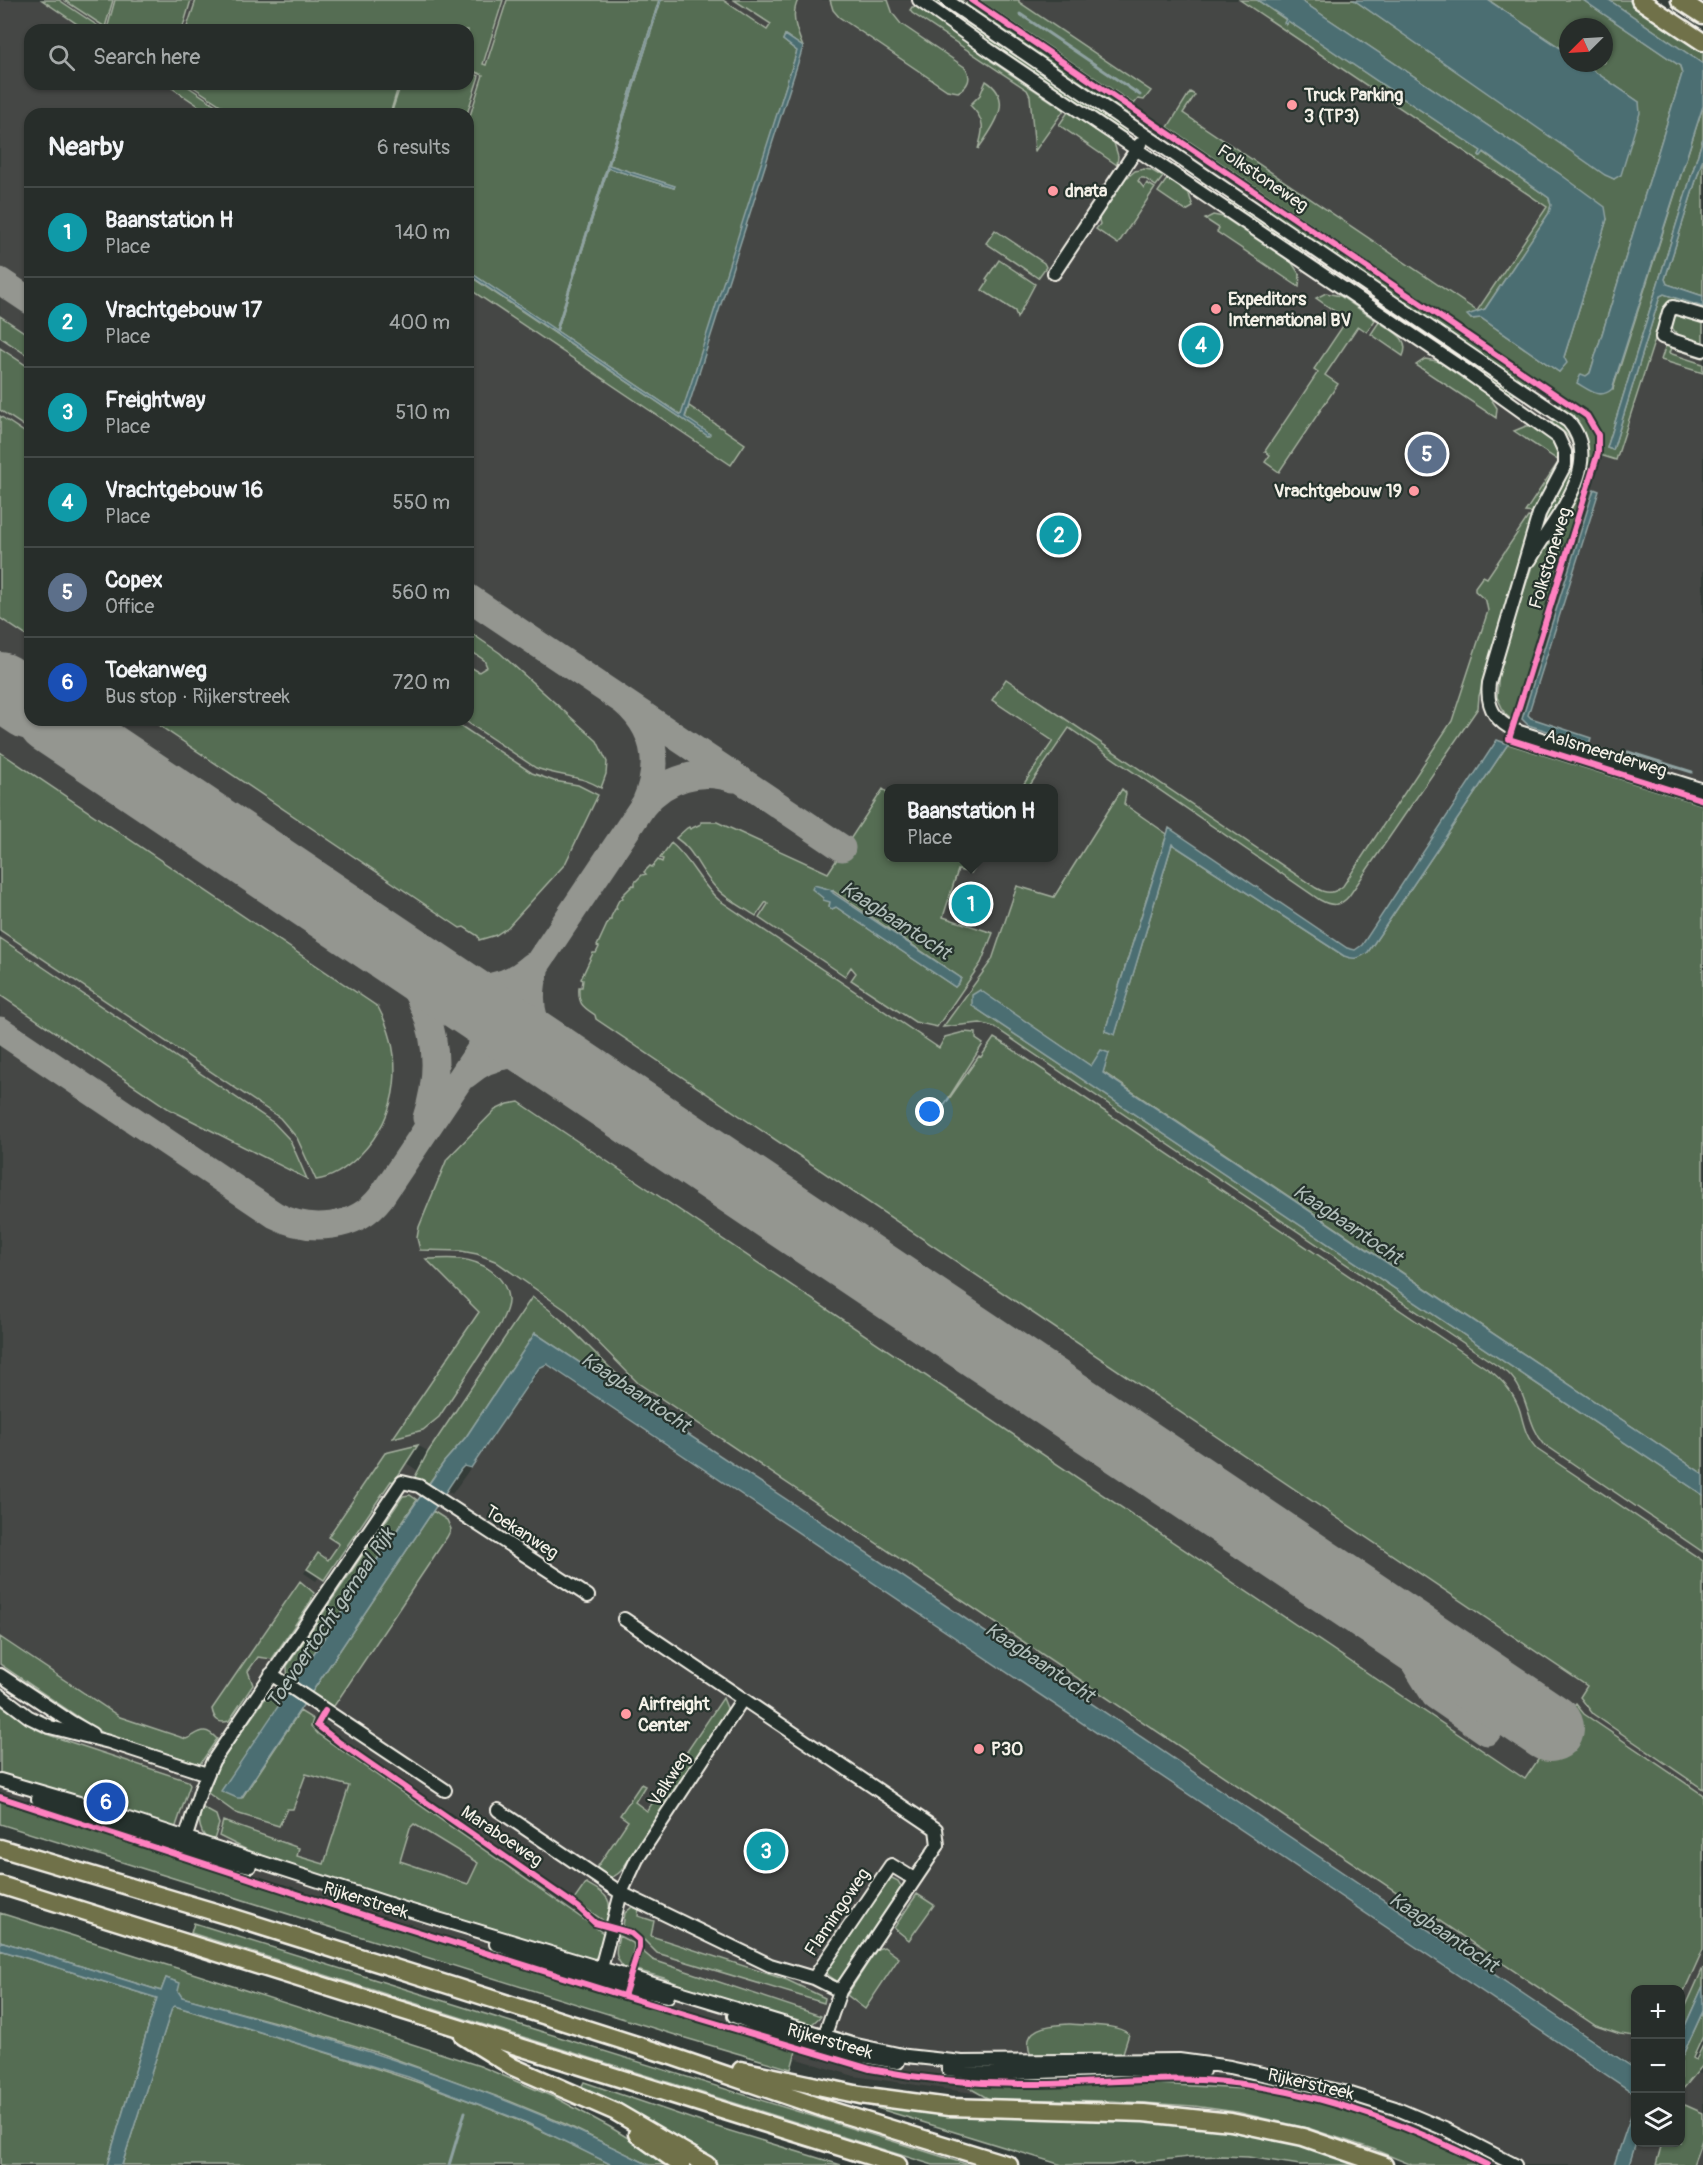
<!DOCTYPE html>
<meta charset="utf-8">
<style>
:root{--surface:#272d2a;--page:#333936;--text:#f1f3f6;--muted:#a4a8a8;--line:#434947;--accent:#ff9aa2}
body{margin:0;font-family:Pangolin,sans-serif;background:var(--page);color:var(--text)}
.controls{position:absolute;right:18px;bottom:18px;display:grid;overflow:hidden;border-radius:12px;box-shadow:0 2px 4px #0004}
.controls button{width:54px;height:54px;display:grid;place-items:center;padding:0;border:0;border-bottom:2px solid var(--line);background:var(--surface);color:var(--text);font:30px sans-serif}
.compass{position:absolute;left:1559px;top:18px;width:54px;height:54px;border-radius:50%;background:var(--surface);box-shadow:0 2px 4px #0004;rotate:246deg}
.you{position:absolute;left:930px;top:1112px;width:21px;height:21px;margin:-15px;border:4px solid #fff;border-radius:50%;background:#1a73e8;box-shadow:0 0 0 9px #1a73e833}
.badge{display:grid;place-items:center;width:39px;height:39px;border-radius:50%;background:var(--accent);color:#fff;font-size:20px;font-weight:700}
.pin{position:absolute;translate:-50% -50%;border:3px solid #fff;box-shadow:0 2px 6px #0006}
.popup{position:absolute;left:884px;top:784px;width:174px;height:78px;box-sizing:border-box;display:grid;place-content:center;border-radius:12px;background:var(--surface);filter:drop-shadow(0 2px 4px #0005);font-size:20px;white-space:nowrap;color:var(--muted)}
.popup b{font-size:22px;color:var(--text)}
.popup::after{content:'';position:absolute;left:50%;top:100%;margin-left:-12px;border:12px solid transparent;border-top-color:var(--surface)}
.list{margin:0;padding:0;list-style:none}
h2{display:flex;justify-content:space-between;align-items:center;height:78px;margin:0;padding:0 24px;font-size:26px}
h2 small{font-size:20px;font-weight:400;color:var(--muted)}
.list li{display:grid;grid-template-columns:39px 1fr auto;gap:18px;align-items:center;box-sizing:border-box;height:90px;padding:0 24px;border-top:2px solid var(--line)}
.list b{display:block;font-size:22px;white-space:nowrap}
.list p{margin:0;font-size:20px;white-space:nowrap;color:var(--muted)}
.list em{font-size:20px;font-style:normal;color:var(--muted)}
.icon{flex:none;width:33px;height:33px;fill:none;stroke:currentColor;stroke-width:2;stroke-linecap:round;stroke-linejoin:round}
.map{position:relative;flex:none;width:1703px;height:2165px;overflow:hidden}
.search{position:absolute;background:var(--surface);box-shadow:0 2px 4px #0004;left:24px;top:24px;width:450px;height:66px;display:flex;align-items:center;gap:15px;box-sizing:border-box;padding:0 21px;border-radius:18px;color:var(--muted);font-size:22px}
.panel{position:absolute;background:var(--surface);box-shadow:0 2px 4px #0004;left:24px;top:108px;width:450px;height:618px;border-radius:18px}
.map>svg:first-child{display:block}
.built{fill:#454745;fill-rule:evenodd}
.green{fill:#546d53;stroke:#a4af9e;stroke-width:1.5;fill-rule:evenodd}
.water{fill:#4b6e72;stroke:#8fa2a1;stroke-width:1.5}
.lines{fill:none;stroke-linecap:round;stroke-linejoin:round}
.stream{stroke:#8fa2a1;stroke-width:3}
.taxiway{stroke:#949690;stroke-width:27}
.runway{stroke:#949690;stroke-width:68}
.minor-casing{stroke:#f4f1e8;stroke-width:16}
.highway-casing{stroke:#f4f1e8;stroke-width:21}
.minor{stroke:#26332d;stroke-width:12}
.highway{stroke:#6f714a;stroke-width:16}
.cycleway-casing{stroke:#26332d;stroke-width:10}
.cycleway{stroke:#ff80c0;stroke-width:6}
.poi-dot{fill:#ff9aa2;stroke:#26332d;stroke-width:2}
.labels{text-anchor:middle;stroke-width:4.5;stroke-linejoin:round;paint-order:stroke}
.poi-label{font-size:18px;font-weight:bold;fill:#f4f1e8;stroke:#26332d;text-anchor:start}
.street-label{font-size:18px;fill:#f4f1e8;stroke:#26332d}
.water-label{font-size:20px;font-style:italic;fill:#b0bdb9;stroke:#26332d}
</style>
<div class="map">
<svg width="1703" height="2165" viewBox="0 0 1703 2165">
<rect width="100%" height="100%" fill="#343c38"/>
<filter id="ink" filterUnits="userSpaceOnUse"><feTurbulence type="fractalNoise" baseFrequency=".0167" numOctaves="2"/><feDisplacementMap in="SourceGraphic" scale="12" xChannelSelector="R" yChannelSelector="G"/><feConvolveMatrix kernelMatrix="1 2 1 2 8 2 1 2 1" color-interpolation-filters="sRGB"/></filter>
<g filter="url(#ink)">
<path class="built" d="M0 0H1583L1703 81V1474L1100 1051 1703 1495V2003L1681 2051 1680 1990H1636L1635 2067 541 1342 454 1469 418 1445 385 1453 329 1537 339 1544 328 1560 318 1553 304 1573 316 1581 402 1460 452 1494 546 1361 1635 2088 1636 2142H1680L1681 2079 1703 2073V2165H1449L1379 2132 1133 2090 980 2094 854 2076 511 1972 0 1811ZM1568 27H1604V63H1568ZM30 30H468V84H30ZM30 114H468V720H30ZM888 788H1054V858H975L959 870 918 858H888Z"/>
<path class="green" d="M42 0H59L104 30H86Z
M64 0H113L105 27Z
M115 0H191L182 30H109L107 29Z
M196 0H503L483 64 486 65 507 0H659L556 331 468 271V122L483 75 468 69V30H186Z
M661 0H723L767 30 771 24 734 0H798C790 16 797 31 803 47L785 35 783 40 797 51 686 407 681 415 557 331 608 168 674 188V186L609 165Z
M830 0H888L893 14 901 24 966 68C972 78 968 87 958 92L947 90 839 17 833 10Z
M923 0H936L1124 126 1127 132 1122 134Z
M956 0H963L962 2 965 5 968 1 1135 114 1131 112 1129 114 1114 108 1116 106 1079 81 1078 83Z
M979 0H1019V2L1151 91 1144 100 1138 99 1134 104Z
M1240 0H1257L1286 20V24L1288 21 1481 151 1479 155 1480 156 1483 152 1549 198 1551 205 1549 213 1485 309 1468 315 1471 319 1481 318 1559 372 1566 363 1564 357 1607 219 1560 174 1300 0H1354L1612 178 1614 179 1639 102 1582 63H1604V27H1568V53L1488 0H1583L1680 66 1682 74 1590 373 1586 376 1613 389 1703 106V138L1607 448 1613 450 1660 296 1664 294 1703 307V314L1665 308 1616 460 1600 455C1603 438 1598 421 1584 410L1168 127 1190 92 1195 95 1183 113 1477 311 1547 207Z
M1609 0H1631L1703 48V64Z
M912 7H916L993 58 991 61 1064 110 1035 151 1030 96 1027 90 912 13 910 10Z
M468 72 479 76 467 114H391L401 84H468Z
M986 81C1016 100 992 129 978 149 983 130 987 122 970 105L980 95Z
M166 84H184L229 114H211Z
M189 84H399L390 114H234Z
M1068 112 1114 143 1118 156 1117 165 1059 125Z
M1703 158V296L1667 284 1665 279Z
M1144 169 1151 170 1163 177 1156 186 1144 178H1140L1138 181 1144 188 1147 183 1155 188 1118 244 1096 229 1100 224 1098 216 1125 176 1128 177 1135 171Z
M1167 179 1189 194 1193 207 1186 211 1158 192Z
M1233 200 1304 248V251L1300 253 1229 205V201Z
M1267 202 1533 381 1529 387 1263 208Z
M1213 215 1223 217 1292 263 1300 275 1299 287 1217 232 1219 228 1205 219Z
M995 230 1044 263 1046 267 1038 278 986 243Z
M999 260 1035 284 1017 318 1015 311 982 290 988 281 986 279Z
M468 275 708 436 709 434 685 418 689 406 745 444 731 465 468 288Z
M1326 293 1340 296 1375 320 1367 332 1358 326 1325 375 1338 384 1279 472 1265 462 1270 455 1265 451 1318 372 1314 369 1347 320 1316 298Z
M1677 314 1703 319V347C1691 342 1659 331 1677 314Z
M0 316 30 336V357L0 337Z
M1379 322C1392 331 1411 338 1403 356L1371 334Z
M1667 341 1703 352V358L1671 348 1669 353 1703 364V373L1661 360Z
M1444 343 1517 392V394L1511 395 1444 350 1442 346Z
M0 348 30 368V430L0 410Z
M1425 359 1437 361 1489 396 1497 408 1496 418 1416 365Z
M1563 401C1582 414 1598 424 1596 449L1512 720 1505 714 1497 697 1499 667 1533 563 1581 474 1567 413 1559 407Z
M0 416 30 436V638L0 618Z
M1553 418 1569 429 1579 459 1558 512 1542 532C1545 521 1547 509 1553 500 1563 481 1585 456 1567 435 1563 430 1557 427 1552 423Z
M1526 426H1534L1555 438 1561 460 1536 513 1525 512 1559 461 1514 431Z
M1528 517 1535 518 1479 696 1478 708 1349 896C1340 907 1331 906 1320 900L1069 728 1028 788H1021L1053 741 992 700 1006 679 1316 888C1326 894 1334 894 1343 886L1452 721 1488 611 1486 601 1475 591V587L1483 576 1487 578Z
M468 631 500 653 597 741 607 762 606 774 601 788C581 775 557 776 536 768L464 720H468V662L472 668 479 672 487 667 484 660 468 649Z
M151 720H452L532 773 554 781 578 785 598 795 565 864 508 927 496 935 479 940 478 936 464 927 460 928Z
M1508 744 1703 805V1474L1103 1072 1109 1053 1091 1066 980 991 974 1007 1703 1495V1552L1544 1444C1526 1423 1529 1393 1508 1373L994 1027 980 1023 943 1027 992 960 1017 886 1054 897 1122 789 1126 793 1124 804 1167 834 1105 1031 1115 1034 1172 844 1344 956 1368 952Z
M0 752 378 1007C405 1057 400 1114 360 1155 348 1167 333 1178 316 1180L297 1138 280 1118 0 930Z
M883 789 888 793V858H981L971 873 958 870 943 917 993 933 981 963 937 1027 915 1022 851 980 856 973 851 967 845 976 759 918 768 904 766 902 756 916C741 906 722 897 711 882 698 867 693 849 676 838L687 828 689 827 690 829 701 824V822H717L828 873ZM821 887 833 891 961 978 955 987 836 907 832 909 829 907 830 902 816 892 818 888Z
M671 843C691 859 699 883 719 900L939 1048 945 1037 964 1032 976 1033V1039L983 1044 939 1113 979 1056 981 1057 994 1038 1006 1045 1492 1372C1504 1382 1515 1395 1520 1411 1524 1426 1526 1438 1538 1450L1703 1561V1789L1593 1714 1580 1697 1587 1686 596 1019 595 1015C582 1006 578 1004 579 987H582L583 980 581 979 593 953H596L599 947 597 946 609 920H611V917L615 909H617L616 906 619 900 623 898 622 896 633 885 635 886V882L642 875 646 874 644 872 650 866 652 867 658 860 662 862 663 859 660 858Z
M0 938 274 1123 290 1140 307 1179 169 1109 0 995Z
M519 1102 1525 1779 1576 1704 1584 1714 1703 1795V1949L1681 1998 1680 1990H1636L1635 2036 1620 2034 1596 2026 638 1383 567 1311 495 1261 477 1254 461 1251 420 1250 417 1238 419 1227 447 1159 495 1110 508 1104Z
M426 1259C437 1259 449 1258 460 1259 481 1261 506 1275 508 1299 509 1308 503 1318 499 1326L439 1417 423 1430 393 1438 479 1312Z
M532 1297C578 1328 606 1372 652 1402L648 1408 535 1333 466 1437 444 1462 427 1486 415 1477 428 1452Z
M418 1445 394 1482 391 1481 324 1580 307 1569 318 1553 328 1560 339 1544 328 1537 385 1453Z
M410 1495 417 1500 294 1683C287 1679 287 1673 287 1666L403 1496Z
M433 1511 447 1520 451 1529 447 1537 332 1709 310 1695Z
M300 1581 314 1593 311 1601 272 1659 258 1657 248 1671 253 1685 229 1721C219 1724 214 1720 212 1709Z
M0 1637 120 1717 186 1739C199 1734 203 1724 217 1739L200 1764 102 1733 0 1664Z
M275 1696 283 1699 237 1797 242 1798 300 1711 313 1719 311 1726 318 1734 603 1933C601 1948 601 1960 584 1963L255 1854 219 1836 223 1821 299 1848 297 1856 324 1864 349 1786 306 1774 293 1809H287L279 1826 236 1813 208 1793 218 1766 238 1737 265 1699ZM414 1824 478 1863 468 1884 400 1861 410 1828Z
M723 1698 727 1708V1712L621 1871C611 1881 605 1878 594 1872L628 1821 620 1815 641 1784 645 1786 635 1802 647 1811Z
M0 1705 34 1728 49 1735 188 1781 190 1785 174 1832 69 1793 0 1774Z
M0 1799C80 1823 158 1850 238 1875 423 1935 609 1994 796 2051L791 2069 682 2037 0 1824Z
M203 1808 216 1815 219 1824 213 1843C200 1836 196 1821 203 1808Z
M888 1876 898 1881 901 1886 900 1890 838 1982 824 1972Z
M586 1883C607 1895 614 1898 607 1923L574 1900Z
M917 1894 934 1905 909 1940 894 1928Z
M632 1907 639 1908 638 1916 654 1921 651 1936 787 1980 825 1998 824 2003 657 1953 635 1931 623 1926 625 1913Z
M0 1913 183 1970 480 2066 556 2098 610 2127 672 2165H649L565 2124 509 2101 379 2053 290 2026 181 1997 178 1991 179 1983 166 1978 161 1991 0 1941Z
M194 1923 969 2165H933L191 1933Z
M619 1936 633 1943 634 1946 628 1973C615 1958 614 1955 619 1936Z
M884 1947 899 1958 865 2009 847 1995 877 1949Z
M0 1950 157 1998 107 2165H0Z
M641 1950 653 1960 821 2016 810 2026 701 1994 664 1978 636 1970Z
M1703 1968V1986L1681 2035V2017Z
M175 2006C323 2053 474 2091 612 2165H122L172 2007Z
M1703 2011V2036L1693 2058 1696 2060 1703 2045V2065L1684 2088 1681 2085V2059Z
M1070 2024C1087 2026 1115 2023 1129 2034L1122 2056H1031C1019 2026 1050 2025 1070 2024Z
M584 2082 704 2123 841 2165H716L696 2151 581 2088Z
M1139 2083 1260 2090 1324 2103 1415 2133 1479 2165H1412L1373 2149 1311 2129 1237 2112 1194 2106 1112 2101 989 2099 966 2086 1012 2087Z
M868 2103 1200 2123 1297 2143 1367 2165H1300L1248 2157 1221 2156 1189 2157 1135 2163 1134 2161 1111 2165H1062L867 2105Z
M1685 2105 1703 2113V2137L1693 2165H1656L1662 2143 1680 2142 1681 2109Z"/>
<path class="water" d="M659 0H661L609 165 675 186 674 188 608 168 557 331 681 415 797 51 783 40 785 35 803 47 685 417 710 434 708 436 468 274V271L556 330Z
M1257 0H1300L1560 174 1605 207 1607 219 1564 357 1567 363 1559 372 1481 318 1471 319 1467 315 1485 309 1549 213 1551 205 1549 198 1484 152 1481 156 1479 155 1481 151 1288 21 1286 24 1284 23 1286 19Z
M1354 0H1488L1568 53V63H1582L1639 102 1640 113 1621 175 1614 179 1605 175Z
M1583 0H1609L1703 64V106L1612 389C1600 400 1589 390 1577 383L1581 374 1586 376 1590 373 1682 74 1680 66Z
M1703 138V158L1665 279 1667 284 1703 296V307L1664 294 1660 296 1613 450 1607 448Z
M1594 489 1599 491 1528 715 1531 718 1591 738 1589 744 1528 725 1522 719Z
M1497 740 1508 744 1368 952C1359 959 1354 960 1344 956L1172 844 1115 1035 1105 1031 1169 828 1347 948 1355 950 1362 945Z
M814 885 832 890 831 892 833 890V893L961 978 959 983 955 987 836 907 832 909 829 907 830 902 823 900V898L812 889Z
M980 990 1091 1066 1101 1050 1109 1053 1103 1073 1703 1474V1495L974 1007 972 1005V995Z
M535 1333 896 1572 1635 2069V2094L547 1364 539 1368 471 1468 464 1466 461 1469 241 1798H237L221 1791 387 1545 444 1462 466 1437Z
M0 1941 161 1991 166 1978 180 1983 178 1991 182 1997C344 2041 498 2088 649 2165H612L527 2123 408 2077 175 2006 172 2008 122 2165H107L157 1998 0 1950Z
M1703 1986V2011L1681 2059V2035Z
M1635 2104 1636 2143 1629 2165H1614Z"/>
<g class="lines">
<path class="stream" d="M1020 14 1140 95
M1628 752 1692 772
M449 2165 465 2112"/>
<path class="taxiway" d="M0 281 30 301
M468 597 842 848
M644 805C665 778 701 768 733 779
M364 930C422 979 451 1042 426 1118
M421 969C460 989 496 998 532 966
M535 971C525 1010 536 1033 561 1063
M0 1030 275 1215C309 1233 356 1230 381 1197L645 803C662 764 655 728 623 701
M466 1075C494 1050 527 1051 561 1063
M1374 1610 1392 1627 1435 1696 1487 1732 1508 1700"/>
<path class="runway" d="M0 686 30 706
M51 720 1550 1728"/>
<defs>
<path id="minor" d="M919 0 989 50 1463 369 1558 437 1565 452V465L1539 514 1489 683C1486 706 1494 721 1516 731L1703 790
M946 0 1568 421C1607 465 1551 521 1530 560
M1054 273 1140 144
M1703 316 1673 307 1669 312 1662 337 1703 350
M624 1619 936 1829 938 1845 840 1991 822 2043
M271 1674 445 1790
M0 1675 71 1722 92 1734
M0 1695 29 1717 50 1727 109 1742 207 1774
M0 1780 79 1803 405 1909 852 2044 907 2056 962 2062 1179 2060 1230 2067 1344 2092 1395 2108 1447 2130 1515 2165
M38 1799 210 1857 250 1866
M498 1810 621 1893 770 1965 814 1978
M184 1843 201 1789 213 1761 402 1482 419 1486 588 1596
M496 1944C552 1966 609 1985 668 1996
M599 1976 621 1893 637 1859 742 1700
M840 1991 814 1978 891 1865 914 1879
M734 2016C787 2038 841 2054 898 2062
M948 2069 989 2074 1116 2069 1203 2071"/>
<path id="highway" d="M1640 0 1703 42
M1680 0 1703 15
M0 1848 225 1915 455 1987 668 2055 826 2109 1009 2165
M0 1885 898 2165
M463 2036 513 2067 616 2112 707 2165
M741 2070 860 2095 949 2107 1144 2113 1231 2122 1303 2137 1384 2165
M637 2134 681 2165"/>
</defs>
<use href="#minor" class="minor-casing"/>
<use href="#highway" class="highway-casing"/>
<use href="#minor" class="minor"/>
<use href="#highway" class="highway"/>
<defs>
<path id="cycleway" d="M971 0 1587 416 1598 435V453L1509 739 1703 800
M325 1711 317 1725 340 1743 578 1907 595 1923 631 1933 639 1940V1948L624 1996
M0 1797 325 1903 624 1996 870 2069C926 2080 980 2085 1037 2084 1092 2084 1146 2077 1201 2080 1302 2086 1398 2119 1487 2165"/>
</defs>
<use href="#cycleway" class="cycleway-casing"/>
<use href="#cycleway" class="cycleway"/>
</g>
</g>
<g class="poi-dot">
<circle cx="1292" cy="105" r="6"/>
<circle cx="1053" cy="191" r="6"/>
<circle cx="1216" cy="309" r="6"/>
<circle cx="1414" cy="491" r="6"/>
<circle cx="626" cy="1714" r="6"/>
<circle cx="979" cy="1749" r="6"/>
</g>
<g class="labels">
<g class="poi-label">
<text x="1304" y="101">Truck Parking<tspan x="1304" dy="21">3 (TP3)</tspan></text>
<text x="1065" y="197">dnata</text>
<text x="1228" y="305">Expeditors<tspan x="1228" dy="21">International BV</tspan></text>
<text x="1402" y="497" text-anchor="end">Vrachtgebouw 19</text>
<text x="638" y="1710">Airfreight<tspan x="638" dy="21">Center</tspan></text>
<text x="991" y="1755">P30</text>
</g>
<g class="street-label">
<text transform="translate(1263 178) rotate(34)" y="6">Folkstoneweg</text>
<text transform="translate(1550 558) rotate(-73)" y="6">Folkstoneweg</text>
<text transform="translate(1606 753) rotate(17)" y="6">Aalsmeerderweg</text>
<text transform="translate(522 1532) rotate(33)" y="6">Toekanweg</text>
<text transform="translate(669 1779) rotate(-57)" y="6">Valkweg</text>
<text transform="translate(502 1836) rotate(34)" y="6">Maraboeweg</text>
<text transform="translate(366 1900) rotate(17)" y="6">Rijkerstreek</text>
<text transform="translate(837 1912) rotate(-56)" y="6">Flamingoweg</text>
<text transform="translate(830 2041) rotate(16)" y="6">Rijkerstreek</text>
<text transform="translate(1311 2084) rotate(13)" y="6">Rijkerstreek</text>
</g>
<g class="water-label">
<text transform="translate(896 920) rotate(33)" y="7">Kaagbaantocht</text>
<text transform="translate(1348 1224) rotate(34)" y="7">Kaagbaantocht</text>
<text transform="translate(636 1392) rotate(34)" y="7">Kaagbaantocht</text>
<text transform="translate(330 1618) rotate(-56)" y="7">Toevoertocht gemaal Rijk</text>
<text transform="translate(1040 1662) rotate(34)" y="7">Kaagbaantocht</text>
<text transform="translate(1444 1932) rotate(34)" y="7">Kaagbaantocht</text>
</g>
</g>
</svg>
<div class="controls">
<button>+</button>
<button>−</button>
<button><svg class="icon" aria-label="layers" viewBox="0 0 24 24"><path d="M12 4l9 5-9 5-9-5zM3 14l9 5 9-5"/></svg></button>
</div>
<svg class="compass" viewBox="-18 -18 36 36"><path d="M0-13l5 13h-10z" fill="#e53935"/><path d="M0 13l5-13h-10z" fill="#a4a8a8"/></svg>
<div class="you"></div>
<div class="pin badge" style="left:971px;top:904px;background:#0f9aa8">1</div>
<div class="popup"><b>Baanstation H</b>Place</div>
<div class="pin badge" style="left:1059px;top:535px;background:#0f9aa8">2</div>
<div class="pin badge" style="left:766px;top:1851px;background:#0f9aa8">3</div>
<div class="pin badge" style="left:1201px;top:345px;background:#0f9aa8">4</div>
<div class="pin badge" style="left:1427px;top:454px;background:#5c6f8a">5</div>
<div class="pin badge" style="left:106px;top:1802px;background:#1a4fb4">6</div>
<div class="search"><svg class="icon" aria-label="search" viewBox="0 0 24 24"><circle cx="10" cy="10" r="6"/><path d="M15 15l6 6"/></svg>Search here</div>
<section class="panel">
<h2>Nearby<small>6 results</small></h2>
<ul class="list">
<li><span class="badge" style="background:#0f9aa8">1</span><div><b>Baanstation H</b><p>Place</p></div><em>140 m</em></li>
<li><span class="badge" style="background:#0f9aa8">2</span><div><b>Vrachtgebouw 17</b><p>Place</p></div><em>400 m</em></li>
<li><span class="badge" style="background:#0f9aa8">3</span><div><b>Freightway</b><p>Place</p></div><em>510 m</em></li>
<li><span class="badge" style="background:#0f9aa8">4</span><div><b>Vrachtgebouw 16</b><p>Place</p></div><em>550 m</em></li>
<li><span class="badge" style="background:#5c6f8a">5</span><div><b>Copex</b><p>Office</p></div><em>560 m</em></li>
<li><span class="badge" style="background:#1a4fb4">6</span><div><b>Toekanweg</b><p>Bus stop · Rijkerstreek</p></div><em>720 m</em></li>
</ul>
</section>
</div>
